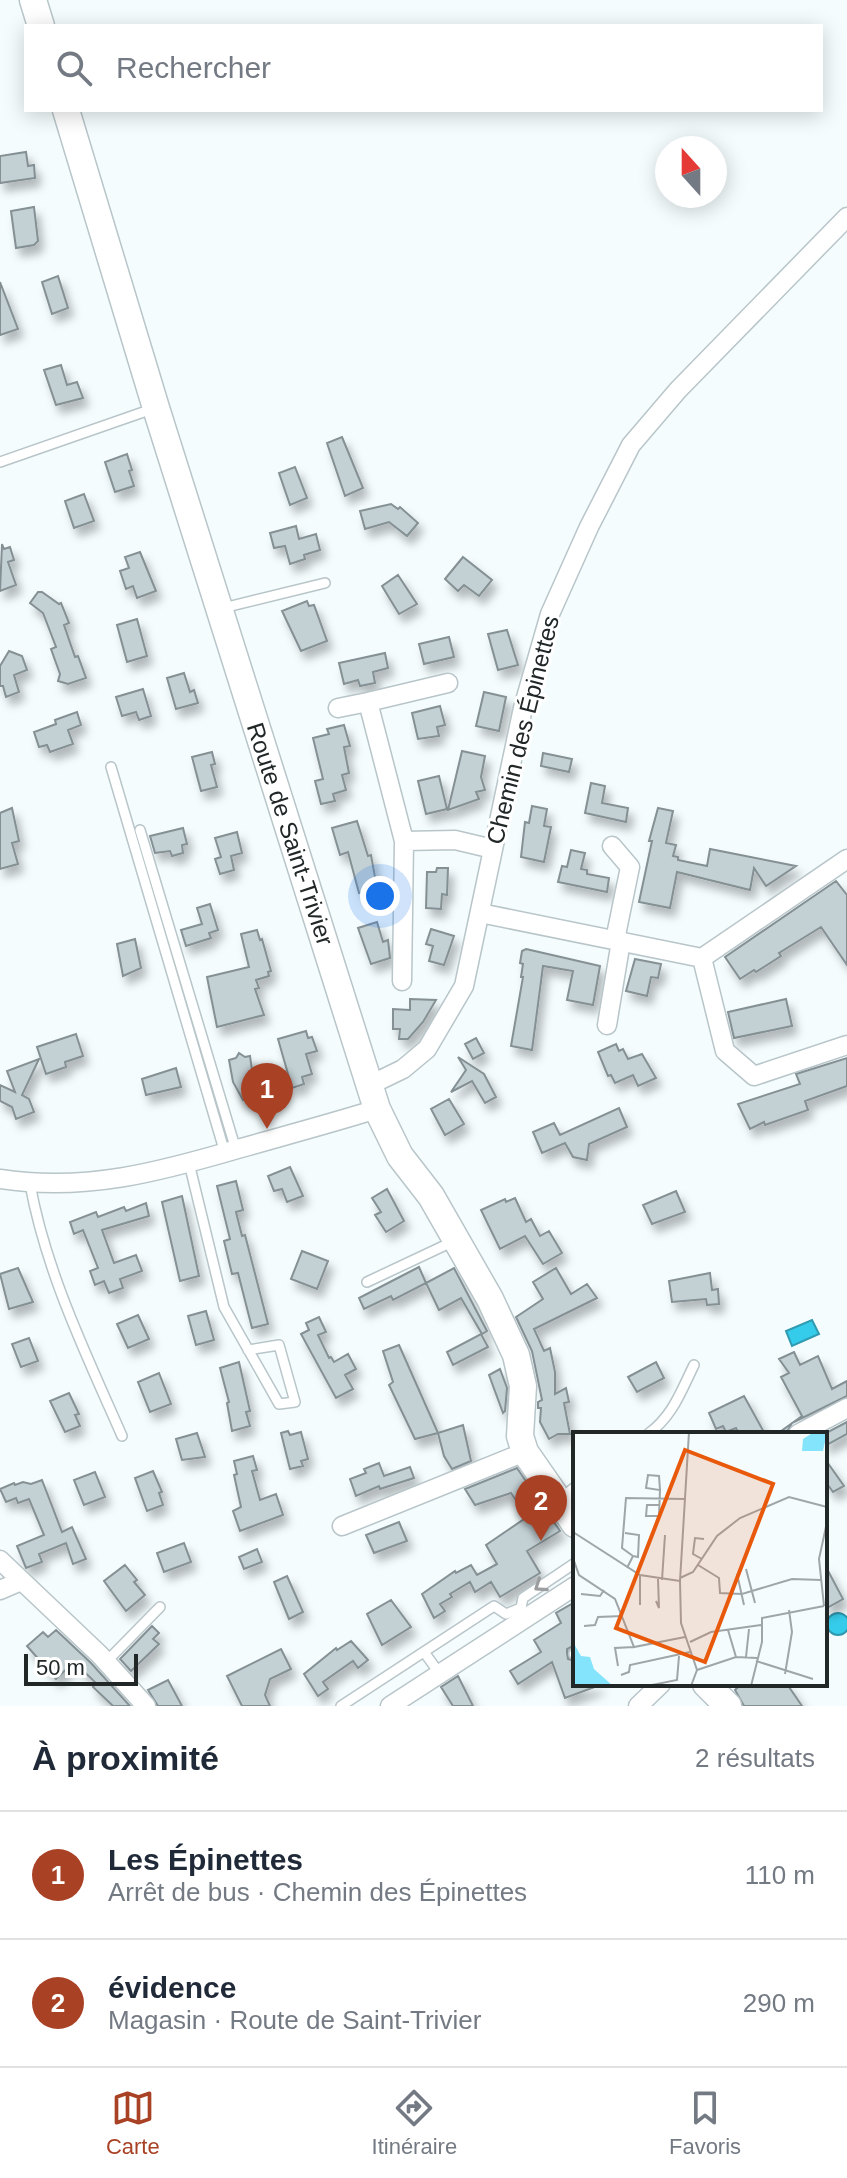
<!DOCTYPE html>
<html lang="fr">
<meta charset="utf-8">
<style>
:root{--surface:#fff;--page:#f6f6f7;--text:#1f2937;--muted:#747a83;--line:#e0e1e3;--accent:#a94125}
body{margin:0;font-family:Arial,sans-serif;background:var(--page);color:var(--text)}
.compass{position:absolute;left:655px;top:136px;width:72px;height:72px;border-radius:50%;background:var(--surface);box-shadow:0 4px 20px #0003;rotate:339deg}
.scale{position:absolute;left:24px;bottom:20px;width:114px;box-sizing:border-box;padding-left:8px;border:4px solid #212627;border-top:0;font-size:22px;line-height:28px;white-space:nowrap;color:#212627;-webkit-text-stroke:6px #fff;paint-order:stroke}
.you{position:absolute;left:380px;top:896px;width:28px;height:28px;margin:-20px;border:6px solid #fff;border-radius:50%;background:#1a73e8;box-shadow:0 0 0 12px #1a73e833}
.badge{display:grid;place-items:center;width:52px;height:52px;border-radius:50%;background:var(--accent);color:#fff;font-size:26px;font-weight:700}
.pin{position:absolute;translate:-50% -66px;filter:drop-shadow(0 2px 4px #0008)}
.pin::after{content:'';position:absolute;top:42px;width:28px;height:24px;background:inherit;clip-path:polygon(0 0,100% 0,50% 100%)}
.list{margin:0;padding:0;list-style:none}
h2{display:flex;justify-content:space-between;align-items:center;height:104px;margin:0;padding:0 32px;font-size:34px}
h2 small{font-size:26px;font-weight:400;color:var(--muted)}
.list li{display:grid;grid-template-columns:52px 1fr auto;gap:24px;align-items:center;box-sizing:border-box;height:128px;padding:0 32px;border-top:2px solid var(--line)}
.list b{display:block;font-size:30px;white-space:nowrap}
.list p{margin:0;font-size:26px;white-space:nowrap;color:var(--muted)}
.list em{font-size:26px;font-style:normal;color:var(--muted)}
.icon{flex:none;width:44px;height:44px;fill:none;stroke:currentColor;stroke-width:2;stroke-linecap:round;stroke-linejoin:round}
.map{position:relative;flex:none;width:847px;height:1706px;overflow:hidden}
.search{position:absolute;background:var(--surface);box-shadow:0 4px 20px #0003;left:24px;right:24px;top:24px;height:88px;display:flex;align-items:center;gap:20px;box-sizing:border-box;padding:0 28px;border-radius:0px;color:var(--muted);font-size:30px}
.sheet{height:360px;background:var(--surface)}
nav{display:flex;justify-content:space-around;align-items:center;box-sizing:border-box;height:112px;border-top:2px solid var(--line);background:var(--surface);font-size:22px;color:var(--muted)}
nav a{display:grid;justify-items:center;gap:4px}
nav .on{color:var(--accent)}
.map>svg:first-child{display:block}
.water{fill:#35cceb;stroke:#2f9ab0;stroke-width:2}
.building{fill:#c3d0d4;stroke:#849094;stroke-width:2;filter:url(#shadow)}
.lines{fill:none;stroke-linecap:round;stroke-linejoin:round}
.service-casing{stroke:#b8c5c9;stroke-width:12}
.minor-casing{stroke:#b8c5c9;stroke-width:21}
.secondary-casing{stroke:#b8c5c9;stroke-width:29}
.service{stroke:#fff;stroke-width:9}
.minor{stroke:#fff;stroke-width:18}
.secondary{stroke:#fff;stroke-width:26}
.oneway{stroke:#9b9d9e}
.labels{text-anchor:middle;stroke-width:6;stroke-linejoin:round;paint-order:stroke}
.street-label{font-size:24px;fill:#212627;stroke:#fff}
.inset-road{fill:none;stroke:#a0a6a8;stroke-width:2}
.view{fill:#e8590c;fill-opacity:0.15;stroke:#e8590c;stroke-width:4}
.inset-edge{fill:none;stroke:#212627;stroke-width:4}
</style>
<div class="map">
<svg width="847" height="1706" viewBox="0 0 847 1706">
<defs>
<filter id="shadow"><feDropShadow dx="5" dy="8" stdDeviation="4" flood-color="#0004"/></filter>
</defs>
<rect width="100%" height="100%" fill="#f4fcfe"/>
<path class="water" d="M812 1320 819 1334 792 1346 786 1331Z
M827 1624a11 11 0 1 1 22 0a11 11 0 1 1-22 0Z"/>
<path class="building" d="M26 152 28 166 34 165 35 178 0 183V156Z
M34 207 38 241 34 245 16 248 11 211Z
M58 276 68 308 52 314 42 282Z
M0 282 18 329 0 335Z
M61 365 67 385 77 382 83 398 56 405 44 370Z
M342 437 363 488 345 496 327 443Z
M127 454 132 470 129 471 134 486 115 492 105 462Z
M295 467 307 498 290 505 279 473Z
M84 494 94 521 74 528 65 501Z
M391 504 398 509 400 507 418 523 407 536 389 522 365 529 360 511Z
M296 526 299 539 316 534 320 550 304 555 305 559 290 564 285 546 274 548 270 533Z
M2 544 4 549 10 547 14 560 8 562 16 585 0 591Z
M140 552 156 591 137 598 133 586 126 589 120 571 129 568 125 557Z
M463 557 492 580 479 596 464 585 458 591 445 579Z
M398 575 417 604 399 614 382 586Z
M38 592H42L59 604 61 603 69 623 64 625 75 657 78 656 86 678 68 684 58 681 60 674 51 649 56 647 43 613 30 603Z
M307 601 309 606 314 605 327 641 301 651 282 611Z
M137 619 147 656 127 662 117 625Z
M507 630 518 665 498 670 488 634Z
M449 637 454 657 424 664 419 644Z
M9 651 22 656 27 670 14 675 19 692 6 697 3 686H0V666Z
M385 653 388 668 373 672 375 683 360 686 358 680 344 684 339 663Z
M184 673 190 692 194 690 198 703 176 709 167 678Z
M143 689 151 716 139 720 136 712 122 716 116 697Z
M484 692 506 697 499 731 476 726Z
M440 706 445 725 437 727 439 736 418 739 412 713Z
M77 712 81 725 68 730 73 744 50 752 47 745 39 747 34 732 56 724 55 720Z
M344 725 350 746 344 747 349 773 342 775 346 790 333 794 335 801 321 804 315 781 323 779 313 738 329 734 327 729Z
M462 751 485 756 481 777 485 790 476 792 479 799 448 810Z
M212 752 215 764 211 765 217 787 201 791 192 757Z
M543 753 572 759 569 772 541 766Z
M439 776 447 809 426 814 418 781Z
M591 783 605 786 602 803 628 808 626 822 585 813Z
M532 806 547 809 544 826 551 827 544 862 521 857 525 822 529 823Z
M12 808 19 841 12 843 18 864 0 869V813Z
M658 808 673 811 666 843 676 845 673 856 678 857V860L707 866 710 849 796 866 766 886 754 868 750 890 677 872 670 908 639 902 652 841H649Z
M357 821 368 856 371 855 377 888 359 893 348 852 340 855 332 828Z
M183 828 187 844 182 845 183 853 172 856 170 851 155 853 150 836Z
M237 832 242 853 231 856 234 870 220 874 215 859 221 857 215 838Z
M571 850 585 853 581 869 587 870V874L609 878 607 892 558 882 562 866 567 867Z
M437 868H448L447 895 442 894 441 909 426 908 427 872H436Z
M836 881 847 895V965L821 927 779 953 781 956 756 972 754 970 740 979 725 957Z
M210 904 218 930 209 933 211 938 186 946 181 930 202 924 197 908Z
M377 922 383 942 388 940 390 958 371 964 358 928Z
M431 929 454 936 444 965 429 961 433 946 426 944Z
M257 930 260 940 262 939 271 971 268 972 269 976 256 980 259 988 255 989 264 1015 217 1027 207 977 249 967 241 934Z
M135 939 141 968 123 976 117 944Z
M526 949 600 966 593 1005 567 1000 573 971 543 966 532 1050 511 1046 523 977H521L523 964 520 963 522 951Z
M635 959 661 964 658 978 651 977 647 996 626 991Z
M410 999 436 1000 423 1022 408 1039H399L400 1029H393V1009L410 1010Z
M786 999 792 1026 734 1038 728 1012Z
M306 1031 308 1038 312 1037 317 1051 306 1054 312 1074 302 1077 304 1084 292 1088 278 1039Z
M76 1034 83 1056 65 1062 66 1067 46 1074 37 1047Z
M476 1038 484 1053 473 1059 465 1044Z
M616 1044 619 1051 623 1049 628 1059 642 1054 656 1078 638 1086 633 1075 615 1083 611 1075 608 1076 598 1052Z
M239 1053 245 1057 250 1056 253 1077 261 1089 243 1100 233 1082 229 1060 236 1058Z
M458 1057 484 1074 496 1097 485 1103 472 1081 451 1092 466 1070Z
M847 1058V1086L805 1101 808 1110 765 1125 764 1122 750 1129 738 1104 800 1084 796 1074Z
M39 1059 22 1095 29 1099 34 1112 16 1119 12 1107 0 1101V1085L15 1092 7 1071Z
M176 1068 181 1087 146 1095 142 1079Z
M449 1099 464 1124 445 1135 431 1109Z
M619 1108 627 1127 589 1144 587 1160 573 1157 565 1143 542 1153 533 1132 554 1123 560 1135Z
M290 1167 303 1196 287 1202 282 1189 274 1191 268 1176Z
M236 1181 243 1210 236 1212 242 1236 245 1235 268 1324 252 1328 238 1273 232 1274 224 1241 230 1239 217 1186Z
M387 1189 404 1221 386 1232 375 1215 381 1212 372 1198Z
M676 1191 685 1212 652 1224 643 1205Z
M182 1196 199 1276 180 1281 162 1202Z
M515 1198 526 1222 531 1219 540 1236 549 1231 562 1253 543 1264 525 1236 500 1249 481 1210 505 1199 506 1202Z
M146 1203 149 1216 102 1230 114 1263 136 1255 142 1271 120 1279 123 1288 109 1293 104 1281 95 1285 90 1271 98 1268 83 1230 74 1234 70 1222 96 1212 98 1217 124 1207 126 1211Z
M302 1251 328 1261 317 1289 291 1279Z
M419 1267 426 1283 393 1300 391 1296 364 1309 359 1298Z
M18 1268 33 1302 9 1309 0 1274Z
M454 1268 487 1331 482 1334 461 1298 439 1310 426 1283Z
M556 1268 571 1294 587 1284 597 1298 534 1329 544 1351 550 1348 555 1372V1394L566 1388 569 1402 564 1403 570 1434H558L549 1439 540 1422 541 1408H538V1402L542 1400 532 1351 516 1317 543 1299 533 1282Z
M710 1273 712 1290 718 1289 719 1304 707 1305 706 1299 672 1302 669 1281Z
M206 1311 214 1340 196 1345 188 1316Z
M138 1315 149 1339 128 1348 117 1324Z
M319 1317 326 1332 318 1335 329 1358 331 1357 334 1362 348 1354 356 1369 345 1375 353 1389 336 1398 301 1334 309 1330 306 1323Z
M481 1334 488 1347 453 1365 447 1352Z
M29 1338 38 1361 21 1367 12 1344Z
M399 1345 438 1433 463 1425 471 1461 452 1469 444 1456 438 1433 415 1439 389 1385 393 1382 383 1351Z
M794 1352 800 1365 818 1356 832 1389 847 1381V1396L792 1423 786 1434H777L802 1416 781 1377 789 1373 779 1359Z
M239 1362 250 1411 246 1412 250 1426 232 1431 227 1403 229 1402 220 1368Z
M656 1362 664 1378 637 1392 628 1377Z
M500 1369 507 1388 505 1411 503 1413 489 1375Z
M159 1373 171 1404 150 1412 138 1382Z
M69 1393 79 1414 75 1415 80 1426 65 1432 50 1401Z
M744 1396 765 1434H739L736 1428 726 1432 723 1426 716 1429 709 1413Z
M847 1422V1434L825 1446 824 1434Z
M288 1431 290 1435 301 1432 308 1459 301 1461 303 1466 290 1469 281 1433Z
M197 1433 205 1457 182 1460 176 1439Z
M253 1456 257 1470 252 1471 260 1500 276 1494 283 1515 240 1531 233 1511 241 1507 234 1475 237 1474 234 1461Z
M825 1459 844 1486 833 1492 825 1481Z
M379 1463 384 1476 410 1467 414 1478 380 1489 379 1486 356 1496 350 1479 366 1473 364 1469Z
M517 1468 560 1531 527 1551 540 1573 500 1597 491 1582 475 1592 470 1582 450 1594 452 1597 440 1604 445 1611 434 1618 422 1594 455 1571 456 1573 471 1565 477 1575 497 1564 486 1545 527 1517 511 1493 475 1505 465 1489Z
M153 1471 162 1492 159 1493 163 1505 147 1511 135 1478Z
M95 1472 105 1497 84 1505 74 1480Z
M42 1480 62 1532 72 1527 86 1559 73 1564 66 1543 39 1554 42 1562 26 1568 17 1546 44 1535 29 1499 18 1503 16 1498 6 1502 0 1489 14 1483 15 1485 23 1482 31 1484Z
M399 1522 407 1541 374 1553 366 1535Z
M184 1543 191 1562 164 1572 157 1553Z
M257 1549 262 1562 244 1569 239 1557Z
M125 1565 137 1580 134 1582 145 1595 126 1611 104 1581Z
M825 1565 843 1599 825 1609Z
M287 1576 303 1612 289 1619 274 1582Z
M391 1600 411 1627 382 1645 367 1614Z
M575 1602V1645L567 1649V1653L568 1659 575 1661V1684L600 1685 565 1698 552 1662 518 1684 510 1671 541 1652 534 1640 561 1623 556 1613Z
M152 1626 159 1633 153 1639 159 1644 131 1671 120 1659Z
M56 1630 91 1663 130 1706H113L93 1687 96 1683 74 1662 56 1679 27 1646 43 1632 48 1637Z
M351 1641 368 1660 358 1668 353 1661 323 1682 328 1689 318 1696 304 1674 336 1648 337 1650Z
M281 1649 291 1669 270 1679 265 1695 270 1706H242L227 1676Z
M458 1676 473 1706H453L441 1687Z
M168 1680 182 1706H158L148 1690Z
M741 1684H787L802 1706H744L735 1690Z"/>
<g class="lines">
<defs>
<path id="service" d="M0 462 155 408
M223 608 325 583
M111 767 225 1153
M140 830 236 1150
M189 1163 224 1307 279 1404 295 1402 279 1345 248 1350
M30 1184C46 1272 86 1354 122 1436
M367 1282 452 1242
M648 1434C673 1416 681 1391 694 1365
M561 1498 575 1487
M522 1611 521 1608 523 1598 575 1563
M424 1652 440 1674
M574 1654 575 1653
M106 1662 160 1607
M341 1706 494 1606 506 1614 521 1608"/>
<path id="minor" d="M448 683 368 702 404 841 455 840 493 849
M338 708 368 702
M612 846 630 867 615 940
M480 913 702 958 725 1051 754 1076 847 1045
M702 958 847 859
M402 981 404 841
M607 1025 621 941
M370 1085 403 1069 427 1049 464 986 523 708 550 614 589 527 631 445 678 390 847 217
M0 1179C86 1192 159 1172 241 1148 287 1135 332 1123 377 1109
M798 1434 847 1408
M342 1526 525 1452
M0 1560 100 1655 146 1706
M0 1590 21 1581
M390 1706 575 1586
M638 1706 661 1684"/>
<path id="secondary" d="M33 0 41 26
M66 110 156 408 377 1109 400 1156 431 1196 490 1299 516 1355 523 1386 520 1436 525 1452 575 1524
M706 1684 728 1706"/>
</defs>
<use href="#service" class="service-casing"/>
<use href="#minor" class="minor-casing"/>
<use href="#secondary" class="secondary-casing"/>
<use href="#service" class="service"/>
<use href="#minor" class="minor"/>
<use href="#secondary" class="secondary"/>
</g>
<defs><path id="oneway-chevron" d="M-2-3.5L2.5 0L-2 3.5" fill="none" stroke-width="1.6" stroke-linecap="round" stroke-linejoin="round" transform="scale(2)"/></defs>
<use class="oneway" href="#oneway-chevron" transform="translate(540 1586) rotate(146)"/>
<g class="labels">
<g class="street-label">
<text transform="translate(523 730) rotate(-76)" y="8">Chemin des Épinettes</text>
<text transform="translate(290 834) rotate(72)" y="8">Route de Saint-Trivier</text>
</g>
</g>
<g transform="translate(573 1432)">
<rect width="254" height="254" fill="#f4fcfe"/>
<path d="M241 0H254L250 19H229L230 7ZM0 210 8 224 17 225 21 237 40 254H0Z" fill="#84e4fc"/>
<path class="inset-road" d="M116 0 107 149 108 191 124 238 118 254M86 73H74L73 84H86L87 58 73 56 75 43 86 44 87 58M0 100 67 143 107 149M52 101 66 103 65 125 60 124M0 126 6 143 42 167 61 215 112 205M129 127 120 122 122 106 131 107M125 133 146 146 147 161 169 162 219 147 248 148M54 136 60 124 49 116 53 66 112 67M173 137 182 171M164 142 171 173M107 146 120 140 144 104 167 86 216 65 254 75M89 148 92 103M8 162 27 164 31 158M83 169 86 176 85 147M67 173V143M251 174 246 127 254 90M11 194 22 193 25 185 50 184M155 198 163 225M117 210 138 200 188 193M173 225 176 197M183 229 240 247M45 234 42 216 61 215M124 238 163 225 184 226M212 242 219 200 216 178M48 243 56 240 57 233 117 220M74 254 104 248 106 224M178 254 189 210V186L251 174"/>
<path class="view" d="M112 18 200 52 132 230 43 196Z"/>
<rect width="254" height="254" class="inset-edge"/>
</g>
</svg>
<svg class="compass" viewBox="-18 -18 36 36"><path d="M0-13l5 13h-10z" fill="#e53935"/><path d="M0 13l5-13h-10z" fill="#747a83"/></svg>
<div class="scale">50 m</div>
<div class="you"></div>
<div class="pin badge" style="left:267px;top:1129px">1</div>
<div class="pin badge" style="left:541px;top:1541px">2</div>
<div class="search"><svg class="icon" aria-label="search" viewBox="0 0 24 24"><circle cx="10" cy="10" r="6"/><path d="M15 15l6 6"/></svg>Rechercher</div>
</div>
<section class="sheet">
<h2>À proximité<small>2 résultats</small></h2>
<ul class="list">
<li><span class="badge">1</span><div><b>Les Épinettes</b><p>Arrêt de bus · Chemin des Épinettes</p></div><em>110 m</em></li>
<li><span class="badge">2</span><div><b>évidence</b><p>Magasin · Route de Saint-Trivier</p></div><em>290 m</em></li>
</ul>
</section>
<nav>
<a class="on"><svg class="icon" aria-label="map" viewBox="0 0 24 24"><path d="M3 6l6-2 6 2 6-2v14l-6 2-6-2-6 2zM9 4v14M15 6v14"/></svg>Carte</a>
<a><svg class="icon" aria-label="directions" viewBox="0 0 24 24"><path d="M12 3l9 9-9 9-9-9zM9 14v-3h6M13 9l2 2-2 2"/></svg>Itinéraire</a>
<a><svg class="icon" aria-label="saved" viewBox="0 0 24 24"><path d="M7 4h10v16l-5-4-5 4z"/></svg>Favoris</a>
</nav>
